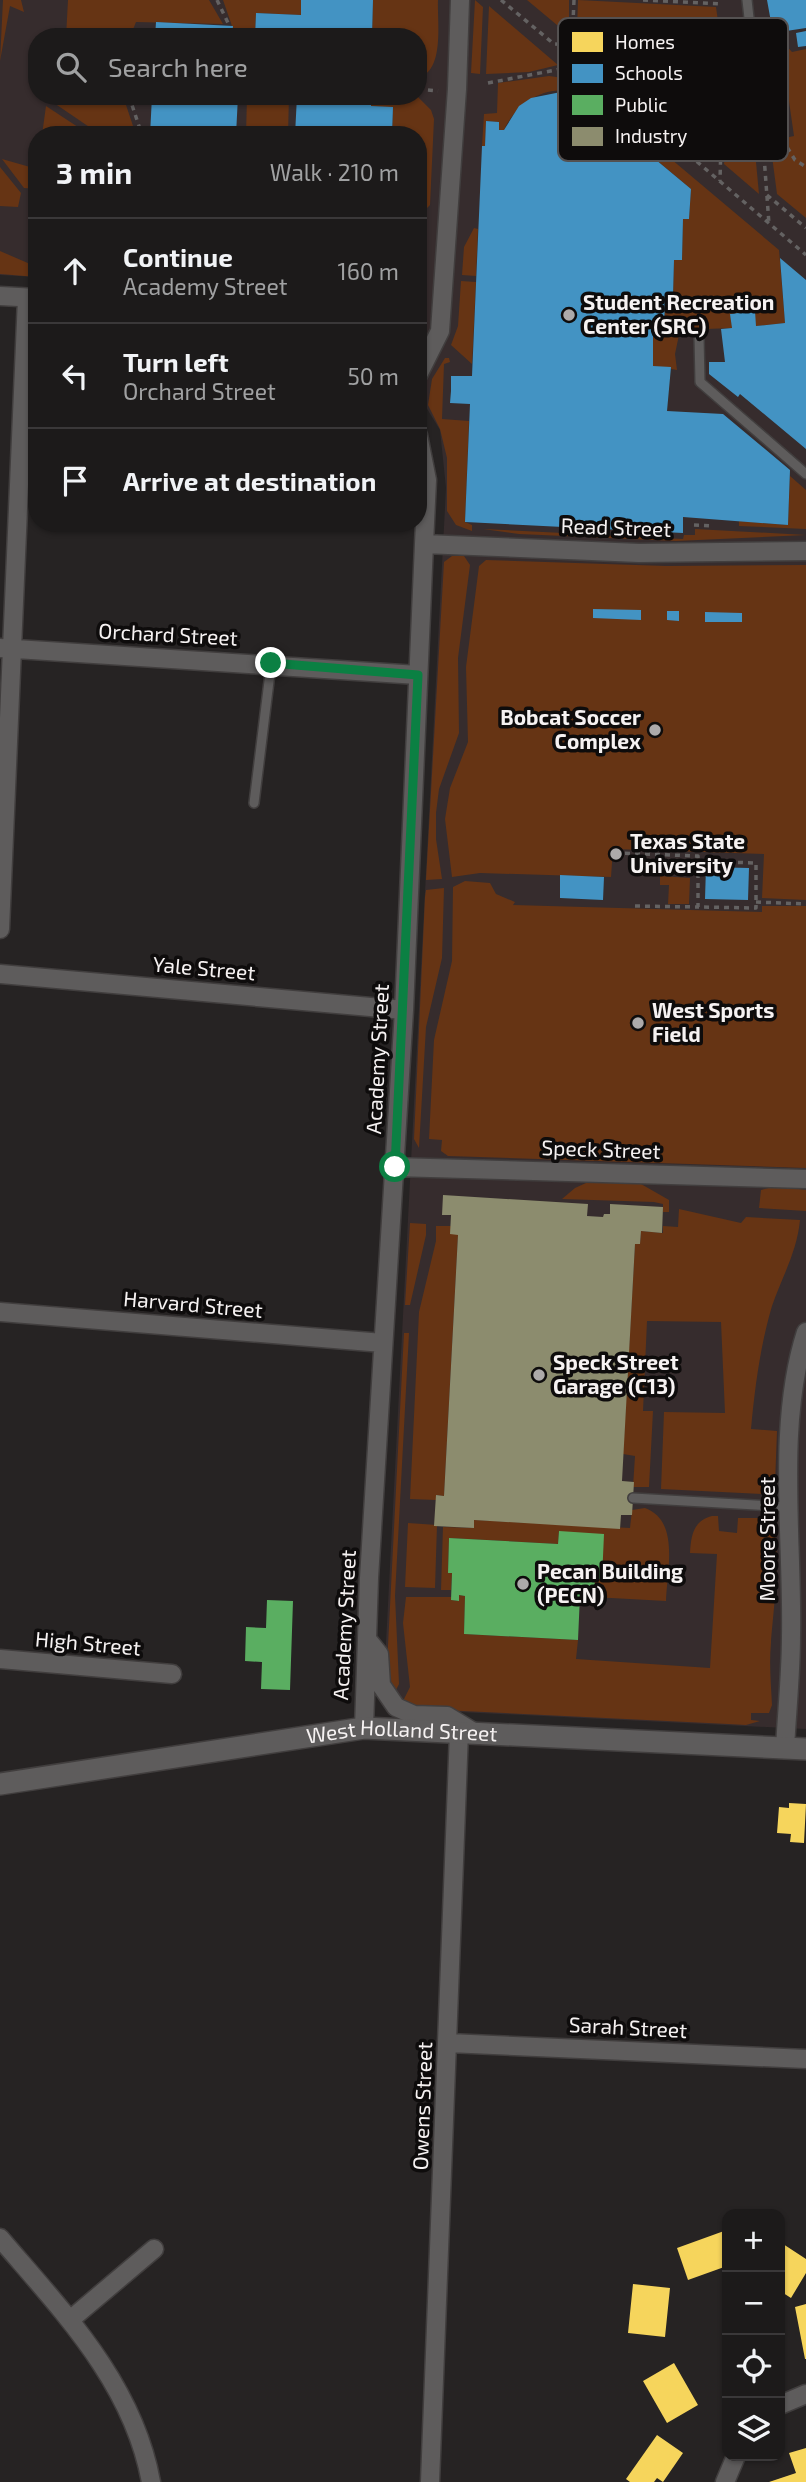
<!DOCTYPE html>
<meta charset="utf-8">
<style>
:root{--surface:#1c1a1a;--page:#252323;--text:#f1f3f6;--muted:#a0a1a2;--line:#3a3839}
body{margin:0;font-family:"Exo 2",sans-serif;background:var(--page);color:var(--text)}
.controls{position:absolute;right:21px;bottom:21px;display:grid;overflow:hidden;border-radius:14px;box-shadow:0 2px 5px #0004}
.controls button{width:63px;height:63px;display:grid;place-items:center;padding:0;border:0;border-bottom:2px solid var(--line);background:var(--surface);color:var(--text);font:35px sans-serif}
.stop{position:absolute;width:21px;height:21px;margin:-16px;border:5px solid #0b8043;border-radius:50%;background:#fff}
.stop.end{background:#0b8043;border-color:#fff;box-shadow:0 2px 7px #0008}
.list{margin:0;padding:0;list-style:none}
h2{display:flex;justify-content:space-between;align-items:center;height:91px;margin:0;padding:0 28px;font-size:30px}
h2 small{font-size:23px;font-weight:400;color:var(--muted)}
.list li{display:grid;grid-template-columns:46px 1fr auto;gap:21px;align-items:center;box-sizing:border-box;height:105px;padding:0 28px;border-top:2px solid var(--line)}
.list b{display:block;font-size:26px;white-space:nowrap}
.list p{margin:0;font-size:23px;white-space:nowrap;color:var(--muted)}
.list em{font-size:23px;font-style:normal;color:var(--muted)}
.icon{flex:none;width:38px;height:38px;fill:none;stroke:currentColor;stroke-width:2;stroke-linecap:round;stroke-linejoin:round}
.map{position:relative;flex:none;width:806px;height:2482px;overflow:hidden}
.search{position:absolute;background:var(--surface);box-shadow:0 2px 5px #0004;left:28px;top:28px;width:399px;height:77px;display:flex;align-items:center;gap:18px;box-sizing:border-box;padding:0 24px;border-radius:28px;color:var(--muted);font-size:26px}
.panel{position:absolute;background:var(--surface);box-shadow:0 2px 5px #0004;left:28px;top:126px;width:399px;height:406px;border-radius:28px}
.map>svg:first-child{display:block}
.built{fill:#362c2d;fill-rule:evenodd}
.green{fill:#663414}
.homes{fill:#f6d55c}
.schools{fill:#4393c3}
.public{fill:#5aae61}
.industry{fill:#8c8c6e}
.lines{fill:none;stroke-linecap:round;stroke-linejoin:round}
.service-casing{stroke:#413e3e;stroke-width:12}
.minor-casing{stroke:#413e3e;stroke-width:21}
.tertiary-casing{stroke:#413e3e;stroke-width:24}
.path{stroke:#646262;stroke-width:3.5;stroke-dasharray:5 5;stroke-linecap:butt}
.service{stroke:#5e5c5c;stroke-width:9}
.minor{stroke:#5e5c5c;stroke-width:18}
.tertiary{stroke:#5e5c5c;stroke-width:21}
.route{stroke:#0b8043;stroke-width:9}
.poi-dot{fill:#adaaaa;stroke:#0e0c0c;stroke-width:2.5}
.labels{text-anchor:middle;stroke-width:7;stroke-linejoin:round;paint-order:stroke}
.poi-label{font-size:21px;font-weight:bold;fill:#f6f2f2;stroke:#0e0c0c;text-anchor:start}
.street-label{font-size:21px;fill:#f6f2f2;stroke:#0e0c0c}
.key{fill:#0e0c0c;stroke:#545151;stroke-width:2}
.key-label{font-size:19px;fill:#f6f2f2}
</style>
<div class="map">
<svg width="806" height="2482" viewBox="0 0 806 2482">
<rect width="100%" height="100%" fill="#262323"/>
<path class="built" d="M0 0H806V1729L419 1710 395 1697 385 1662 446 488 440 430 418 394V135H37V277L0 275ZM37 37H418V96H37Z"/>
<path class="green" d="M3 0H21L24 12 10 6 0 61Z
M68 0H209L223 24 136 22 130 37H66Z
M223 0H301V15L256 13 255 37H232V26Z
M373 0H438C437 22 445 71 418 78V37H372Z
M475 0 483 7 480 74 471 73Z
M527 0H569V25H557Z
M578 0 716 7 735 142 754 141 759 194 724 164 726 140 703 121 705 89 661 52 638 58 617 41 596 45 577 30Z
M489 6 558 65 529 72 486 74Z
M779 38 792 52 806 49V218L777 194 770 141 794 136 782 53 770 54Z
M549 76 586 81 613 102V124C602 115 591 103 579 96 551 79 515 104 504 130H499V122L486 121 485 146H482L484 114 497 113 498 83Z
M55 96H123L136 135H101L54 103Z
M247 96H289L288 135H246Z
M371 96 418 97 431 110 434 119 430 205 418 217V135H392L393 108 371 106Z
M46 106 84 131 88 135H42Z
M631 118 652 135V143L779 250 785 323 756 326 754 312 731 314 732 328 680 330 675 354 677 370 653 366V334L664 333 665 296H673L674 260H682L683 219 689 218 691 189 630 138Z
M2 159 37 169V189L24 188Z
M0 167 21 193 18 207 0 206Z
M474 228 478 229 476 276 462 275 464 247Z
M0 251 37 267V277L0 274Z
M461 281 476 282 472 364 451 345 458 326Z
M445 358H449L450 362 444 364 442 419 469 421 465 522 472 525V531L456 525 447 511V458L440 429 428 405 432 379Z
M790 476 806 490V529L739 526V521L788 525Z
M483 529 683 539 684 535H695V529L806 535 676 541 519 534Z
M452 556H464L470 565 458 658 459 733 439 789 436 813V839L442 879 426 880 444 562Z
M486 560 666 566 806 565V900L762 898 764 854 613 849 611 877 480 873 452 877 445 819 450 788 468 742 466 667 479 566Z
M660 876 690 878 689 904H668L669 885H660Z
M465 881 490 883 496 894 515 902 513 905 762 912V906H806V1168L448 1156 441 1151 442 1140 429 1139 434 1040 452 961 453 887Z
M444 888 442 958 426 1027 419 1148 414 1139 425 897 426 890Z
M597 1178 634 1180 669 1200V1212H663V1204L654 1202 562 1199 575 1188Z
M776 1186 806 1190V1211L759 1208 761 1190Z
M679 1209 741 1223 746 1217 800 1220C797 1252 782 1277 772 1306 760 1347 755 1387 751 1429L777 1431 775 1484 762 1494 661 1489 664 1412 725 1413 721 1322 647 1321 643 1411H653L649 1487H633L635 1456 623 1454 635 1244H640L641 1231 663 1233V1226L678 1227Z
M410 1223 426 1224V1235L410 1305H405Z
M436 1226H451L458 1235 444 1496 436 1495V1500L410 1499 419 1312 436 1241Z
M404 1333H409L395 1596 399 1684 395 1692 388 1682 387 1665Z
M645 1508C680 1521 667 1570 666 1601L593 1597 595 1579H602L559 1531 558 1544 449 1538 448 1572 452 1573 451 1590H441L443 1527 474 1528V1520L630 1528 632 1510Z
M712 1516H718L719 1531 737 1533 738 1518H760L770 1523C784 1537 772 1621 771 1643 769 1664 771 1684 772 1705L769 1713H751V1720L760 1721 746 1725 728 1724 421 1709 403 1701 410 1687 403 1623 406 1597H451V1600L458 1601 459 1595 465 1596 464 1634 578 1640 576 1659 710 1668 717 1554 690 1553C691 1536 693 1521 712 1516Z
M408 1523 437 1525 435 1588 405 1587Z"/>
<path class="homes" d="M789 1803 806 1804 804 1843 790 1842 791 1834 777 1833 779 1807 789 1808Z
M724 2231 727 2241V2266L688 2280 677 2248Z
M780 2242 806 2259V2273L791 2298 780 2291Z
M633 2284 670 2288 665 2337 628 2333Z
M806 2304V2359H805L795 2307Z
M674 2363 698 2405 667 2423 643 2381Z
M657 2435 683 2453 663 2482 657 2478 654 2482H630L626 2479Z
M806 2448V2482H769L796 2473 789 2453Z"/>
<path class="schools" d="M301 0H373L372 37H255L256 13 301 15Z
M767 0H806V28L773 33Z
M156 22 233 26 232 37H155Z
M806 31V46L798 47 796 33Z
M561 92 578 95 691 189 689 219H683L682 260H674L673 296H665L664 333 653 334V366L671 367 667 411 723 414 790 470 788 525 683 517V533L465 522 470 404 450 403 451 391V376H472L482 146H485L486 121 499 122V130H504L519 106 531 98Z
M152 96H238L236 135H150Z
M297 96H371V106L393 107 392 135H295Z
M780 258 806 280V449L740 394 738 397 709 374V362H725L721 329 732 328 730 314 755 311 756 326 785 323Z
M593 609 641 610V620L593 618Z
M667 611H679V621L667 620Z
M705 612 742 613V622H705Z
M706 867 749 868 748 900 705 899Z
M560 875 604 877 603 900 560 898Z"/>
<path class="public" d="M559 1531 604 1534 602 1579H595L594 1596 580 1595 578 1640 464 1634 465 1596 459 1595V1601L451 1600 452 1573H448L449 1538 558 1544Z
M267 1600 293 1601 290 1690 261 1689 262 1662 245 1661 246 1627 266 1628Z"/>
<path class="industry" d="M443 1195 588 1204 587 1216 603 1217 604 1214H610V1204L663 1207 662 1233 641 1231 640 1244H635L622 1481 634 1482 632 1515H621L620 1529 474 1520V1528L434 1526 436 1495 444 1496 458 1235 450 1234 451 1215H442Z"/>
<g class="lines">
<defs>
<path id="service" d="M747 0 763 144
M699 337 700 382 806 474
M254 803 271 665
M633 1498 790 1507"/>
<path id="minor" d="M0 296 37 298
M418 375 440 331 457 89 460 0
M424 544 639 553 806 551
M0 648 418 675
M0 929 27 298
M0 974 404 1010
M395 1167 806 1179
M0 1312 383 1343
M367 1639 379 1654 381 1685 396 1707 414 1715 447 1716 475 1733
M0 1659 172 1674
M364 1728 369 1578 404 1010 424 544 427 480 418 435
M785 1748C787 1710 791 1673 791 1636 793 1539 776 1425 806 1332
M449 2043 806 2059
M0 2238C63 2312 133 2383 151 2482
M70 2320 154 2249
M780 2405 806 2394
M430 2482 459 1732
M725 2482 736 2456"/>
<g id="tertiary">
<path id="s1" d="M0 1784 364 1728 806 1749"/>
</g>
</defs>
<use href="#service" class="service-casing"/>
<use href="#minor" class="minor-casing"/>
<use href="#tertiary" class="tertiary-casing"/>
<path class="path" d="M217 0 229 25
M501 0 554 44 572 45 663 124 667 129V136L806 255
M643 0 722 4
M572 45 574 0
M488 83 566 68 612 53 634 65 661 58 700 92 699 122 721 142 720 181
M418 89 438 91
M129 96 142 135
M622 131 624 89
M782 139 795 160 806 167
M764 156 769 224
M767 195 806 228
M694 525 713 526
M615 853 698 856V861
M698 861 756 863V908L698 907Z
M756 902 806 904
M635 906 698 907"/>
<use href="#service" class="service"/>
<use href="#minor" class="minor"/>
<use href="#tertiary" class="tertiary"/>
</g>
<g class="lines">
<path class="route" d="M271 663 418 675 395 1167"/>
</g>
<g class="poi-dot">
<circle cx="569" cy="315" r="7"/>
<circle cx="655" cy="730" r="7"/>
<circle cx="616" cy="854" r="7"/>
<circle cx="638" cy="1023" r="7"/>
<circle cx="539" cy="1375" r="7"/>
<circle cx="523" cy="1584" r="7"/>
</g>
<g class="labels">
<g class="poi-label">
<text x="583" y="310">Student Recreation<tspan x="583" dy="24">Center (SRC)</tspan></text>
<text x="641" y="725" text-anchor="end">Bobcat Soccer<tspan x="641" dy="24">Complex</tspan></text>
<text x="630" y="849">Texas State<tspan x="630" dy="24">University</tspan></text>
<text x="652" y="1018">West Sports<tspan x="652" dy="24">Field</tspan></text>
<text x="553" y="1370">Speck Street<tspan x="553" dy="24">Garage (C13)</tspan></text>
<text x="537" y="1579">Pecan Building<tspan x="537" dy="24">(PECN)</tspan></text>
</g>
<g class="street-label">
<text transform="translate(616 528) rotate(2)" y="7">Read Street</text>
<text transform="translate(168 635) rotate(3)" y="7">Orchard Street</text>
<text transform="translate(204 969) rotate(5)" y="7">Yale Street</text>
<text transform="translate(378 1059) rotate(-87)" y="7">Academy Street</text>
<text transform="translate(601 1150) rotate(2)" y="7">Speck Street</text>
<text transform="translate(193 1305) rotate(5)" y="7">Harvard Street</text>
<text transform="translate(768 1539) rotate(-90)" y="7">Moore Street</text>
<text transform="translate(345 1625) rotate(-87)" y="7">Academy Street</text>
<text transform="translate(88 1644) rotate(5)" y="7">High Street</text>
<text dy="7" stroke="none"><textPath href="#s1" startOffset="406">West Holland Street</textPath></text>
<text transform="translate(628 2028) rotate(3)" y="7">Sarah Street</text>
<text transform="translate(423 2106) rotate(-88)" y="7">Owens Street</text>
</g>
</g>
<rect x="558" y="18" width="230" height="143" rx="10" class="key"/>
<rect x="572" y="32" width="31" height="20" fill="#f6d55c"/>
<rect x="572" y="64" width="31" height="19" fill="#4393c3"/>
<rect x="572" y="95" width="31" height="20" fill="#5aae61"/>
<rect x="572" y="127" width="31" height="19" fill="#8c8c6e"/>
<g class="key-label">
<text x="615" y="49">Homes</text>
<text x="615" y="80">Schools</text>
<text x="615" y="112">Public</text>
<text x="615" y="143">Industry</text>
</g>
</svg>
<div class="controls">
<button>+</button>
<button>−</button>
<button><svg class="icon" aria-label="locate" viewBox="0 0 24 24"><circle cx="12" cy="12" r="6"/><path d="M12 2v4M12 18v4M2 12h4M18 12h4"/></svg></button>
<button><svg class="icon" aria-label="layers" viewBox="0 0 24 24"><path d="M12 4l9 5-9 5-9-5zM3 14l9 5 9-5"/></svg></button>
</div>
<div class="stop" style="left:395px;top:1167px"></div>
<div class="stop end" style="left:271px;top:663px"></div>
<div class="search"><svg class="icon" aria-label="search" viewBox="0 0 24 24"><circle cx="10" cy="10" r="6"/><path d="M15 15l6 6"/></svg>Search here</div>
<section class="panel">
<h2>3 min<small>Walk · 210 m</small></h2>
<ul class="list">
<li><svg class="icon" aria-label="ahead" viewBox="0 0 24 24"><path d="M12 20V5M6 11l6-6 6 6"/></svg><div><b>Continue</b><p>Academy Street</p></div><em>160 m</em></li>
<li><svg class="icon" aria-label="left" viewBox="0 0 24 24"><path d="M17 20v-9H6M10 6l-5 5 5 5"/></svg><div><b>Turn left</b><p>Orchard Street</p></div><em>50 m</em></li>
<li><svg class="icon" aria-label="arrive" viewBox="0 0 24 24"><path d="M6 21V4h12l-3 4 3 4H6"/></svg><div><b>Arrive at destination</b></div></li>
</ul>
</section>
</div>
